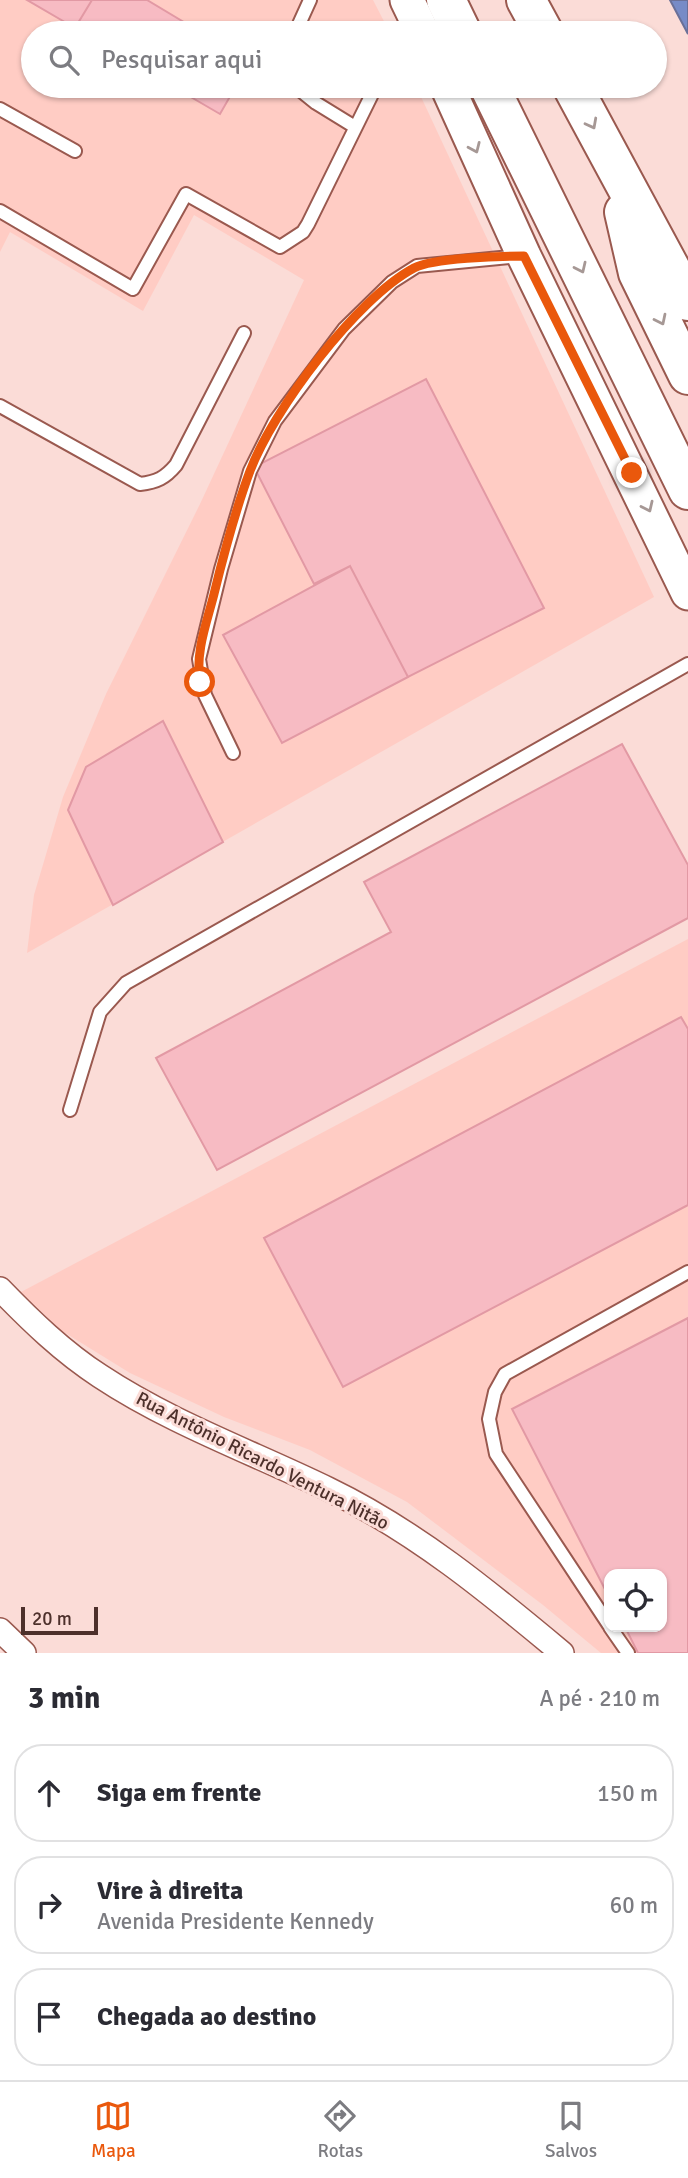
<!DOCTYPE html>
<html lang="pt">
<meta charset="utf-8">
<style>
:root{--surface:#fff;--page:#f7f7f7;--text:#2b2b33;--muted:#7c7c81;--line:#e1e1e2;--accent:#ea580c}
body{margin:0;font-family:Signika,sans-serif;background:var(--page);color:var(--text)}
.controls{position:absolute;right:21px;bottom:21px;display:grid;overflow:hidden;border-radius:14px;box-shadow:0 2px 5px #0004}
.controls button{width:63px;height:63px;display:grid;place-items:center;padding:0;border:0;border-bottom:2px solid var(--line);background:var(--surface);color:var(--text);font:35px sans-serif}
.scale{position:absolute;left:21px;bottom:18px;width:77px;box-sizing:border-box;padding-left:7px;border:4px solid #4d302b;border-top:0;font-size:19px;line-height:24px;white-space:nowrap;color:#4d302b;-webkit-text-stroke:5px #fbdcd7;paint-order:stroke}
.stop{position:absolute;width:21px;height:21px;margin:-16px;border:5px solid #ea580c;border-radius:50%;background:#fff}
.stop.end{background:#ea580c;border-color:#fff;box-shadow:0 2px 7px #0008}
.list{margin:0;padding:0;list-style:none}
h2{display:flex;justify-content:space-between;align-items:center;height:91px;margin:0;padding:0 28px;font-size:30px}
h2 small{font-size:23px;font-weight:400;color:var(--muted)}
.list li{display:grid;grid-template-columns:46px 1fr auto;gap:21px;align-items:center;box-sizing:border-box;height:98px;margin:0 14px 14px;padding:0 14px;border:2px solid var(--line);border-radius:28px}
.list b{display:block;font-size:26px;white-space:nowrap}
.list p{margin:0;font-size:23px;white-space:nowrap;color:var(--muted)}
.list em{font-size:23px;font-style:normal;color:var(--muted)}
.icon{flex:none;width:38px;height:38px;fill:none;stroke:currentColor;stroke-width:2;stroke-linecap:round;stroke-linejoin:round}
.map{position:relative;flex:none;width:688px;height:1653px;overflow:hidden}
.search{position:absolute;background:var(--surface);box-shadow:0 2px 5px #0004;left:21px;right:21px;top:21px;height:77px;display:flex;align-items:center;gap:18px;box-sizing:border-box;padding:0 24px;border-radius:38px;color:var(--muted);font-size:26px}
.sheet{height:427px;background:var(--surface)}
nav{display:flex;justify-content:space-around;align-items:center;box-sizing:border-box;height:98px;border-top:2px solid var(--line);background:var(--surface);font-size:19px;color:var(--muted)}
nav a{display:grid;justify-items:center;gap:4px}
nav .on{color:var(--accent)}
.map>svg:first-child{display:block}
.built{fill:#ffccc4;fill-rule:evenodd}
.water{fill:#778bc7;stroke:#6a7098;stroke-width:2}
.building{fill:#f7bbc3;stroke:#e299a4;stroke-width:2}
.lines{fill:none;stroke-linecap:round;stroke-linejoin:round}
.lane-casing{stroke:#9a594f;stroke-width:16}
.street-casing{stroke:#9a594f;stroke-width:26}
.secondary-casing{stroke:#9a594f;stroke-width:37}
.highway-casing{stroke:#9a594f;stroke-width:42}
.lane{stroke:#fff;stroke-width:12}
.street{stroke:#fff;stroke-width:23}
.secondary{stroke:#fff;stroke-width:33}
.highway{stroke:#fff;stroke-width:38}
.oneway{stroke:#a69895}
.route{stroke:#ea580c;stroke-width:9}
.labels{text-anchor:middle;stroke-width:6;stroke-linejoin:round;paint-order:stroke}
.street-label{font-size:19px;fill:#4d302b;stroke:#fbdcd7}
</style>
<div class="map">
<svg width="688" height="1653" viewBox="0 0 688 1653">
<rect width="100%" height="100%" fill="#fbdcd7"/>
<path class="built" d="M0 0H373L390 33H33V86H416L654 597 27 953 34 895 63 797 106 694 200 504 304 280 194 215 143 311 10 232 0 252Z
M688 939V1653H601L543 1605 407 1502 310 1450 224 1417 130 1373 62 1331 21 1292ZM609 1574H662V1627H609Z"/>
<path class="water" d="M670 0H688V34Z"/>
<path class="building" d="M27 0H92L75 28Z
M92 0H147L202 33H84L75 28Z
M172 86H236L220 114Z
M426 379 544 608 408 677 350 566 314 584 254 467Z
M350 566 408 677 282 743 223 635Z
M163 721 223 842 113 905 68 810 86 767Z
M622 744 688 865V918L217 1170 156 1058 391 932 364 882Z
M681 1017 688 1029V1205L343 1387 264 1238Z
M688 1318V1653H638L625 1627H662V1574H609V1597L512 1409Z"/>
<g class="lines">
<defs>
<path id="lane" d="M295 33 310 0
M295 86 316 103 355 127
M0 109 75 151
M0 211 133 289 186 194 280 247 303 232 308 224 376 86
M0 406 140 484C157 482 165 478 176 465L244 333
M233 753 205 695 199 659 221 569 250 471 275 421 344 329 392 282 417 266 520 256
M70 1110 100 1012 126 983 688 664
M609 1625 496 1454 489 1419 495 1392 505 1374 688 1272
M610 1627 628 1653"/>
<path id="street" d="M0 1289C31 1321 63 1352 100 1376 171 1423 252 1452 328 1489 415 1531 489 1592 562 1653
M0 1630 24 1653"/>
<path id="secondary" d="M407 0 423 33
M447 86 524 256 688 593"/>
<path id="highway" d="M446 0 462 33
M526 0 544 33
M489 86 688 490
M572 86 688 301
M624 212 638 273 688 375"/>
</defs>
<use href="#lane" class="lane-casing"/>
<use href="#street" class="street-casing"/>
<use href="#secondary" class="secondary-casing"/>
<use href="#highway" class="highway-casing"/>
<use href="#lane" class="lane"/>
<use href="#street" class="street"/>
<use href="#secondary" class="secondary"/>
<use href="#highway" class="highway"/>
</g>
<defs><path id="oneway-chevron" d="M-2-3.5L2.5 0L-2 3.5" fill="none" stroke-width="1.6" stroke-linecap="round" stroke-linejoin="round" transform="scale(1.75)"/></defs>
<g class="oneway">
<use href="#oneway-chevron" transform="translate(592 124) rotate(62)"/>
<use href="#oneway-chevron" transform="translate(475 148) rotate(66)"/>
<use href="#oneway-chevron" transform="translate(581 268) rotate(65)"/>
<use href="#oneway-chevron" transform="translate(661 320) rotate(64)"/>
<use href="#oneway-chevron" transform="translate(648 507) rotate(65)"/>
</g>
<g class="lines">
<path class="route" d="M200 682C195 652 207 622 214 594 224 553 235 511 250 471 273 410 356 299 414 268 432 258 501 256 524 256L632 473"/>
</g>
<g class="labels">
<g class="street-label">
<text transform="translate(263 1460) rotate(27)" y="7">Rua Antônio Ricardo Ventura Nitão</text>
</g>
</g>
</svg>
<div class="controls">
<button><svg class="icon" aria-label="locate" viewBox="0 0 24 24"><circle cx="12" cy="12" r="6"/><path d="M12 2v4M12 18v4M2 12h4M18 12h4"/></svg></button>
</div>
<div class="scale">20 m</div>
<div class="stop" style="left:200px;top:682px"></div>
<div class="stop end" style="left:632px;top:473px"></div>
<div class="search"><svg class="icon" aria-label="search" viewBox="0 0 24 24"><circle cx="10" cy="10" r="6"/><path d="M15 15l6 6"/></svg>Pesquisar aqui</div>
</div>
<section class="sheet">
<h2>3 min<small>A pé · 210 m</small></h2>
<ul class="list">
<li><svg class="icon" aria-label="ahead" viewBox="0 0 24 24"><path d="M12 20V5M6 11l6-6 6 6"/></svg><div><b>Siga em frente</b></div><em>150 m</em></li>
<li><svg class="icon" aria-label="right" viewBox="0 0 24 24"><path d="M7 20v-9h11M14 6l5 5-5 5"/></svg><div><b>Vire à direita</b><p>Avenida Presidente Kennedy</p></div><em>60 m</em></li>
<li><svg class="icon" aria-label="arrive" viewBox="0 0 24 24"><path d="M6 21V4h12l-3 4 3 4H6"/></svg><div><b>Chegada ao destino</b></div></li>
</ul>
</section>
<nav>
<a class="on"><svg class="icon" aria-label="map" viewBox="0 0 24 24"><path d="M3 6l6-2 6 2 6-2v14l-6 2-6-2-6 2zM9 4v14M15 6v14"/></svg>Mapa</a>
<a><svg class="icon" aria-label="directions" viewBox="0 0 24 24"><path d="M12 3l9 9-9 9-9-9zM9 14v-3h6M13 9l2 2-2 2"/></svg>Rotas</a>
<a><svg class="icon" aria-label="saved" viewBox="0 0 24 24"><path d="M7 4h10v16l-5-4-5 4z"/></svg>Salvos</a>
</nav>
